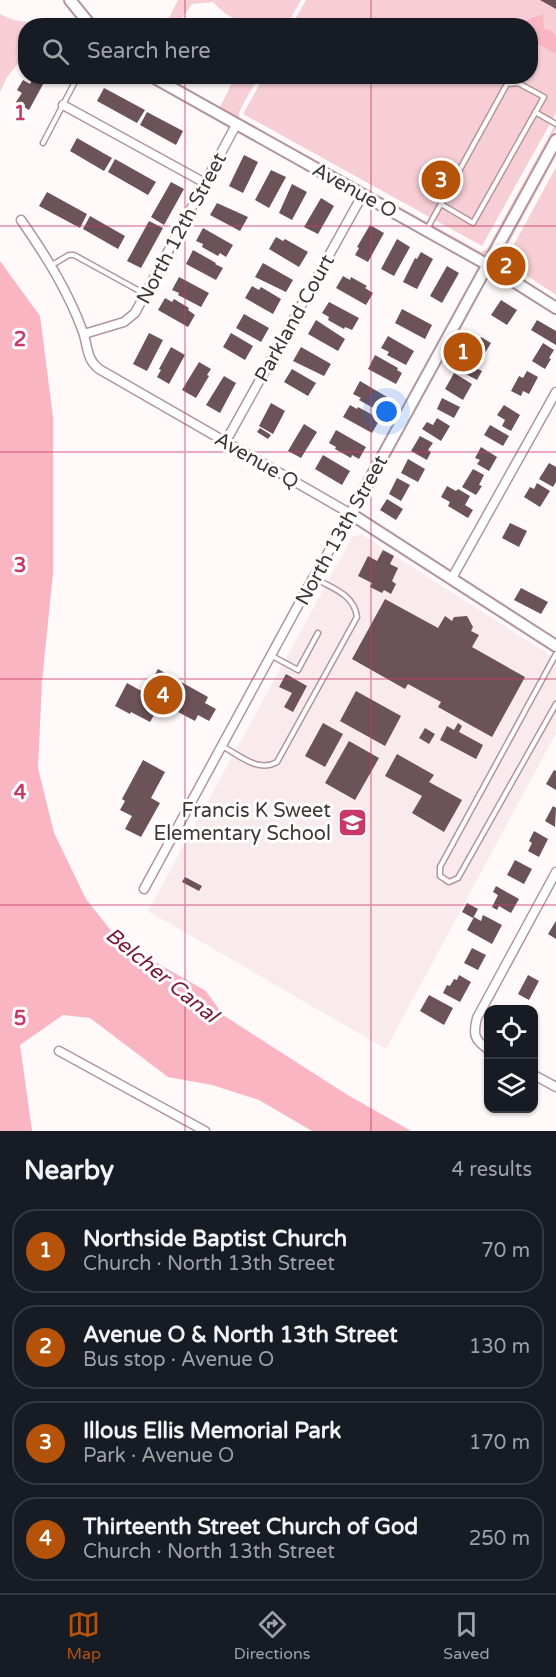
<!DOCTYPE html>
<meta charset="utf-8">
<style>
:root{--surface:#171b24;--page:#242831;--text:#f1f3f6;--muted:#9ea1a6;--line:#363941;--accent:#b45309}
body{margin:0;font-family:"Varela Round",sans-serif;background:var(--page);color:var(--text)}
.controls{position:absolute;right:18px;bottom:18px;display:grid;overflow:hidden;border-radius:12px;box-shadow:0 2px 4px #0004}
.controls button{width:54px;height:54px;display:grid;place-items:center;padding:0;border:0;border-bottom:2px solid var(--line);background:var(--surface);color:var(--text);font:30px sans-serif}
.you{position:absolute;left:387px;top:412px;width:21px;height:21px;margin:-15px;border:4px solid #fff;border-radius:50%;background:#1a73e8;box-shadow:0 0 0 9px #1a73e833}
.badge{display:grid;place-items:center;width:39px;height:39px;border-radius:50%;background:var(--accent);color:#fff;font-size:20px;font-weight:700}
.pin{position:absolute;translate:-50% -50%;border:3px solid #fff;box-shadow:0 2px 6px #0006}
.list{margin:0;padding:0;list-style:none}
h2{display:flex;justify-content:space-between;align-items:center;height:78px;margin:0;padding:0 24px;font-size:26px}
h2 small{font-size:20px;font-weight:400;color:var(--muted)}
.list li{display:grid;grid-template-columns:39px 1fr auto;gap:18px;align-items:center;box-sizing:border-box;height:84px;margin:0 12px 12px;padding:0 12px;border:2px solid var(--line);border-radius:24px}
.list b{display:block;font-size:22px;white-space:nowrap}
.list p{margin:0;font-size:20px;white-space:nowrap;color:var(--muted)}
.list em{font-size:20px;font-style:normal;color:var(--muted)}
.icon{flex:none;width:33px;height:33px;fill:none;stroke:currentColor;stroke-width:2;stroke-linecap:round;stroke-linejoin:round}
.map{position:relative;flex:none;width:556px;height:1131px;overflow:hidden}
.search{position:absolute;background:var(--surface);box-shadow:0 2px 4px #0004;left:18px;right:18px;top:18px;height:66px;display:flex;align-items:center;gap:15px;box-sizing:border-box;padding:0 21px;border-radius:24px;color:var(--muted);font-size:22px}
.sheet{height:462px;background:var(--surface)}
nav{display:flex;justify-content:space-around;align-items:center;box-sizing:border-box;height:84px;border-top:2px solid var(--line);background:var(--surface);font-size:16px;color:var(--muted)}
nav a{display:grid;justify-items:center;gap:3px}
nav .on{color:var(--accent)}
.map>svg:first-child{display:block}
.built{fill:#f9eaed}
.green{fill:#f8ced6}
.water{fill:#f9b5c2}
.building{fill:#6b5357}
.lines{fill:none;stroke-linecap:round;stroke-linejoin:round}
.service-casing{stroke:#b1969b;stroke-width:7}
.minor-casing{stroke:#b1969b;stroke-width:11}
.tertiary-casing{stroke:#b1969b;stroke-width:14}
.service{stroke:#fff;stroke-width:4}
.minor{stroke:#fff;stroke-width:8}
.tertiary{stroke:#fff;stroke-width:10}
.grid{fill:none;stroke:#c73a67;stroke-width:1.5;stroke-opacity:0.55}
.labels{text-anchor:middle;stroke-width:6;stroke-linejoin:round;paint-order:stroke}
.street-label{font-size:20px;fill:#403537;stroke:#fff}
.poi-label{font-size:20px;fill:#403537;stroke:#fff;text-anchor:end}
.water-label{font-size:21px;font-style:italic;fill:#7a1a3b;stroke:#fff}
.grid-label{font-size:20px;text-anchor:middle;font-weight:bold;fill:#c73a67;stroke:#fff;stroke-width:6;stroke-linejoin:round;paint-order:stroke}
</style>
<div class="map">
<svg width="556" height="1131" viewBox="0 0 556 1131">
<rect width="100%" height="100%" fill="#fff9fa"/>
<path class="built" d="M361 534 556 659V733L386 1049 148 911 352 537Z"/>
<path class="green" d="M178 0H301L287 25H260L262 20C238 22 230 20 213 2L192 4 177 25H168L167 22Z
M306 0H556V113L482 246 243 114 264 77 530 76V26L292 25Z
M0 14 13 20 35 23 37 25 26 26 25 55 7 77 0 92Z
M235 77H258L239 112V118L481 252 487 249 556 123V129L486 258 219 109Z
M556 150V156L499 261 502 266 547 296 495 263Z
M556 167V295L505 261Z"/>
<path class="water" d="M543 14 544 29 550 30 556 36V54L531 40 530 26 527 25 524 21Z
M0 261 40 316 53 417V573L42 681 38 768 54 833 86 899 120 942 206 991 223 1015 346 1094 411 1131H312L259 1100 212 1085 168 1077 90 1018 63 1015 20 1045 32 1131H0Z"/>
<path class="building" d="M540 0H556V9Z
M34 76 47 77 29 110 16 102 22 93 17 90 23 80 30 84Z
M104 88 145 110 137 123 97 101Z
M147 112 183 131 176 145 140 125Z
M77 138 112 158 104 171 70 151Z
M244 155 258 162 243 193 229 186Z
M115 159 156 182 148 195 108 172Z
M271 170 286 177 269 208 255 200Z
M171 182 184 189 164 225 151 217Z
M292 184 307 192 292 220 279 213Z
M47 192 87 214 80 228 39 206Z
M321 198 334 206 318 234 304 227Z
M217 203 248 217 240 231 210 215Z
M90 216 125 236 118 249 83 229Z
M149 221 163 228 141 268 127 261Z
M370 225 384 233 368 262 355 255 359 248 357 247Z
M203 228 233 245 226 257 220 253 218 256 202 247 203 244 196 241Z
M276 237 283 241 285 239 308 252 299 267 269 249Z
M397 239 410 247 394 276 381 269Z
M193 250 216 263 215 264 223 268 216 280 186 264Z
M421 252 433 259 417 289 403 282 415 258 417 259Z
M263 263 293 280 286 292 255 277Z
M447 266 459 273 442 303 430 296Z
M343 276 350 280 351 277 367 286 365 288 373 293 366 305 336 288Z
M179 277 209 293 201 307 178 295 179 293 172 290Z
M252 286 259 290 261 287 281 299 273 314 245 298Z
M165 298 172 302 174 299 189 308 188 310 195 315 188 327 158 310Z
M501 300 517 310 507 325 491 315Z
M329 302 359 318 352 330 345 327 344 329 328 320 329 317 322 313Z
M402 309 432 325 425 339 395 323Z
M244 314 269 328 261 342 236 328Z
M316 320 345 339 338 351 308 334Z
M537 320 556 331V345L531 330Z
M149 333 163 340 147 371 133 364Z
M231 333 253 346 245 360 223 347Z
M388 336 414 351 406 365 387 355 389 352 381 348Z
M481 337 491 343 485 353 475 347Z
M543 343 554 350 549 358 551 359 545 369 532 361Z
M171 347 185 355 169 384 157 377 161 370 159 369Z
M301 347 331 364 324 376 293 361Z
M467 354 480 361 476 368 482 371 477 380 458 370Z
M375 355 398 368 397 370 402 373 396 384 368 369Z
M199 362 211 369 207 375 209 376 196 398 182 390Z
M292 369 316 383 308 396 284 382Z
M527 371 538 377 529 394 523 391 521 396 511 391 519 376 523 378Z
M454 373 472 384 463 400 445 389Z
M224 376 236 383 220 413 206 405Z
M360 381 387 397 381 408 377 406 375 409 359 400 361 398 353 394Z
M442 398 460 407 454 418 437 409Z
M271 403 285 411 273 434 259 426Z
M350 405 357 409 358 407 380 419 372 433 343 417Z
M504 405 520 415 511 431 502 426 505 420 497 415Z
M437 418 450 426 441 441 422 429 427 422 433 425Z
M304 424 317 432 301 458 288 451Z
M490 425 509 436 503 446 484 435Z
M260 428 271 435 268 439 257 432Z
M336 430 366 447 359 459 352 455 351 458 335 449 336 447 329 443Z
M420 436 433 443 428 450 431 452 427 460 411 451Z
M481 447 497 457 489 471 477 464 480 460 475 458Z
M323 455 350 471 342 485 315 469Z
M408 459 425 469 418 482 401 473Z
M549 463 556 467V482L553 487 539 479Z
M473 469 484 475 479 485 482 486 476 495 462 487Z
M397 478 410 485 401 501 389 494Z
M537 483 550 491 540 507 524 497 530 487 534 489Z
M447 486 456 491 458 489 470 496 465 505 473 510 468 518 448 506 450 502 441 497Z
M387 499 403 509 396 520 380 510Z
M510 523 527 531 519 547 502 538Z
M383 550 394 556 390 564 398 568 392 581 396 584 391 594 384 590 382 593 370 587 372 583 358 576 368 556 377 561Z
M521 588 548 602 541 614 514 600Z
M385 599 438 628 445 616 452 621 454 617 467 616 473 627 471 631 479 635 472 647 525 677 492 737 438 707 441 702 408 684 405 689 352 659Z
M158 669 208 697 205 703 216 709 209 721 198 715 195 721 161 703 150 722 131 712 130 714 115 706 127 683 145 693Z
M286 674 307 686 293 712 284 707 292 693 279 687Z
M356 691 401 716 385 746 340 721Z
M323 723 343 734 325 767 305 756Z
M458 723 462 726 459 732 483 745 476 759 440 740 447 726 454 730Z
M425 728 435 734 429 744 419 738Z
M349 741 379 758 355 800 325 783Z
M397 754 434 775 429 782 462 800 444 832 412 813 422 796 385 776Z
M143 760 165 772 151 798 160 803 141 837 125 829 132 816 120 810 125 801 122 799Z
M554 770 556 771V790L546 784Z
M553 806 556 808 555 827 545 821Z
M534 831 548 839 539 857 528 851 532 843 529 841Z
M515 860 532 869 524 884 507 875Z
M185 877 202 886 199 891 182 882Z
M496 886 519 899 511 913 499 906 497 910 492 907 498 895 493 892Z
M467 903 478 909 473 918 462 912Z
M483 915 502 925 492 944 467 930 474 917 481 921Z
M556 921V939L548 934Z
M472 948 486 955 478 970 464 963Z
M459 975 471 982 460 1002 443 993 447 985 450 986 454 979 457 980Z
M528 975 539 981 529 1000 518 994Z
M429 995 453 1008 444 1025 420 1011Z"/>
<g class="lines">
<defs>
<path id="service" d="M535 112 556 124
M43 143 78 76
M427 229 507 84 518 83 544 97 473 223 441 204
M52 265 69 255H74L145 294
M556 654 440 867V876L449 882 458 878 556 704
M272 656 298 670 318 633
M222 746C239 755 258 773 277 762L357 617C354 594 332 588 314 578"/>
<path id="minor" d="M63 105 205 183
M21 220C46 256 68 291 83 332 88 346 86 359 99 369L351 514 313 578 144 889
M84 334 124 322 135 313 236 125
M226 441 363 194
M452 578 556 392
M488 1049C474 1040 473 1034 477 1018L556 872
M59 1051 205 1131
M534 1075 556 1087"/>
<path id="tertiary" d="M70 0 91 26
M151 76 488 265 556 308
M556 140 351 514 556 646"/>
</defs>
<use href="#service" class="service-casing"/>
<use href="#minor" class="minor-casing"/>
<use href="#tertiary" class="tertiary-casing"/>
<use href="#service" class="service"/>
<use href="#minor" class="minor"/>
<use href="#tertiary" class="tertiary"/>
</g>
<path class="grid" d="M185 0V26M371 0V26M185 76V1131M371 76V1131M0 226H556M0 452H556M0 679H556M0 905H556"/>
<defs>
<symbol id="school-square" viewBox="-11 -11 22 22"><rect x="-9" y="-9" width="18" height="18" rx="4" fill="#c73a67" stroke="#fff"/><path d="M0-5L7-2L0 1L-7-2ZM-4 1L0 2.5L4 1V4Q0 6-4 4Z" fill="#fff"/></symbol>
</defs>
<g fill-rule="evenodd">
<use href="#school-square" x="336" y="806" width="33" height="33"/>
</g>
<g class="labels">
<g class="street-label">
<text transform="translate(355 190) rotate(29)" y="7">Avenue O</text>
<text transform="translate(181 228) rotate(-62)" y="7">North 12th Street</text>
<text transform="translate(294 318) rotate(-61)" y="7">Parkland Court</text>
<text transform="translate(257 460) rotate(30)" y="7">Avenue Q</text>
<text transform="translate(341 530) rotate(-61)" y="7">North 13th Street</text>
</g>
<g class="poi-label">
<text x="331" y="817">Francis K Sweet<tspan x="331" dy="23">Elementary School</tspan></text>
</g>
<g class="water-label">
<text transform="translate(162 975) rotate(39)" y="7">Belcher Canal</text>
</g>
</g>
<g class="grid-label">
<text x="20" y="120">1</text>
<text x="20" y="346">2</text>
<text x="20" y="572">3</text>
<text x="20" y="799">4</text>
<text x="20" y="1025">5</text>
</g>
</svg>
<div class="controls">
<button><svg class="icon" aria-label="locate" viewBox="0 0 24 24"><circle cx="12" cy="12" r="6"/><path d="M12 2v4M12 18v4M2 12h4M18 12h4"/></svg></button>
<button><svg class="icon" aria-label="layers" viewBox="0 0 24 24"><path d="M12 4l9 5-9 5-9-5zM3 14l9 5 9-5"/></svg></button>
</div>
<div class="you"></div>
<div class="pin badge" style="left:463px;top:352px">1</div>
<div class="pin badge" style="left:506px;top:266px">2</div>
<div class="pin badge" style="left:441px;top:180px">3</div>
<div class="pin badge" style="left:163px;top:695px">4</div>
<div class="search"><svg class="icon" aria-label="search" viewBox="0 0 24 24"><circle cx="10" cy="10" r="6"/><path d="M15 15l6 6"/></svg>Search here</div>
</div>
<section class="sheet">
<h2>Nearby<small>4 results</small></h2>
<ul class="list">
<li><span class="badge">1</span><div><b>Northside Baptist Church</b><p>Church · North 13th Street</p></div><em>70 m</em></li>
<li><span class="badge">2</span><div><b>Avenue O &amp; North 13th Street</b><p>Bus stop · Avenue O</p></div><em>130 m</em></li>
<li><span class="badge">3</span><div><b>Illous Ellis Memorial Park</b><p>Park · Avenue O</p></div><em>170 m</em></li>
<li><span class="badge">4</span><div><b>Thirteenth Street Church of God</b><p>Church · North 13th Street</p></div><em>250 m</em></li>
</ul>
</section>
<nav>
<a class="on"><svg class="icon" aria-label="map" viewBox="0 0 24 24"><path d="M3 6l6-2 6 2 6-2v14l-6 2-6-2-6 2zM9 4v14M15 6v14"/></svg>Map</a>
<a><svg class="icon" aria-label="directions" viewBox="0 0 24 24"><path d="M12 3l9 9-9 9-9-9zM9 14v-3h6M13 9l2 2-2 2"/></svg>Directions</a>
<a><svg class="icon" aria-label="saved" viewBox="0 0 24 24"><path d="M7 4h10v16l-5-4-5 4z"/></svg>Saved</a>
</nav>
